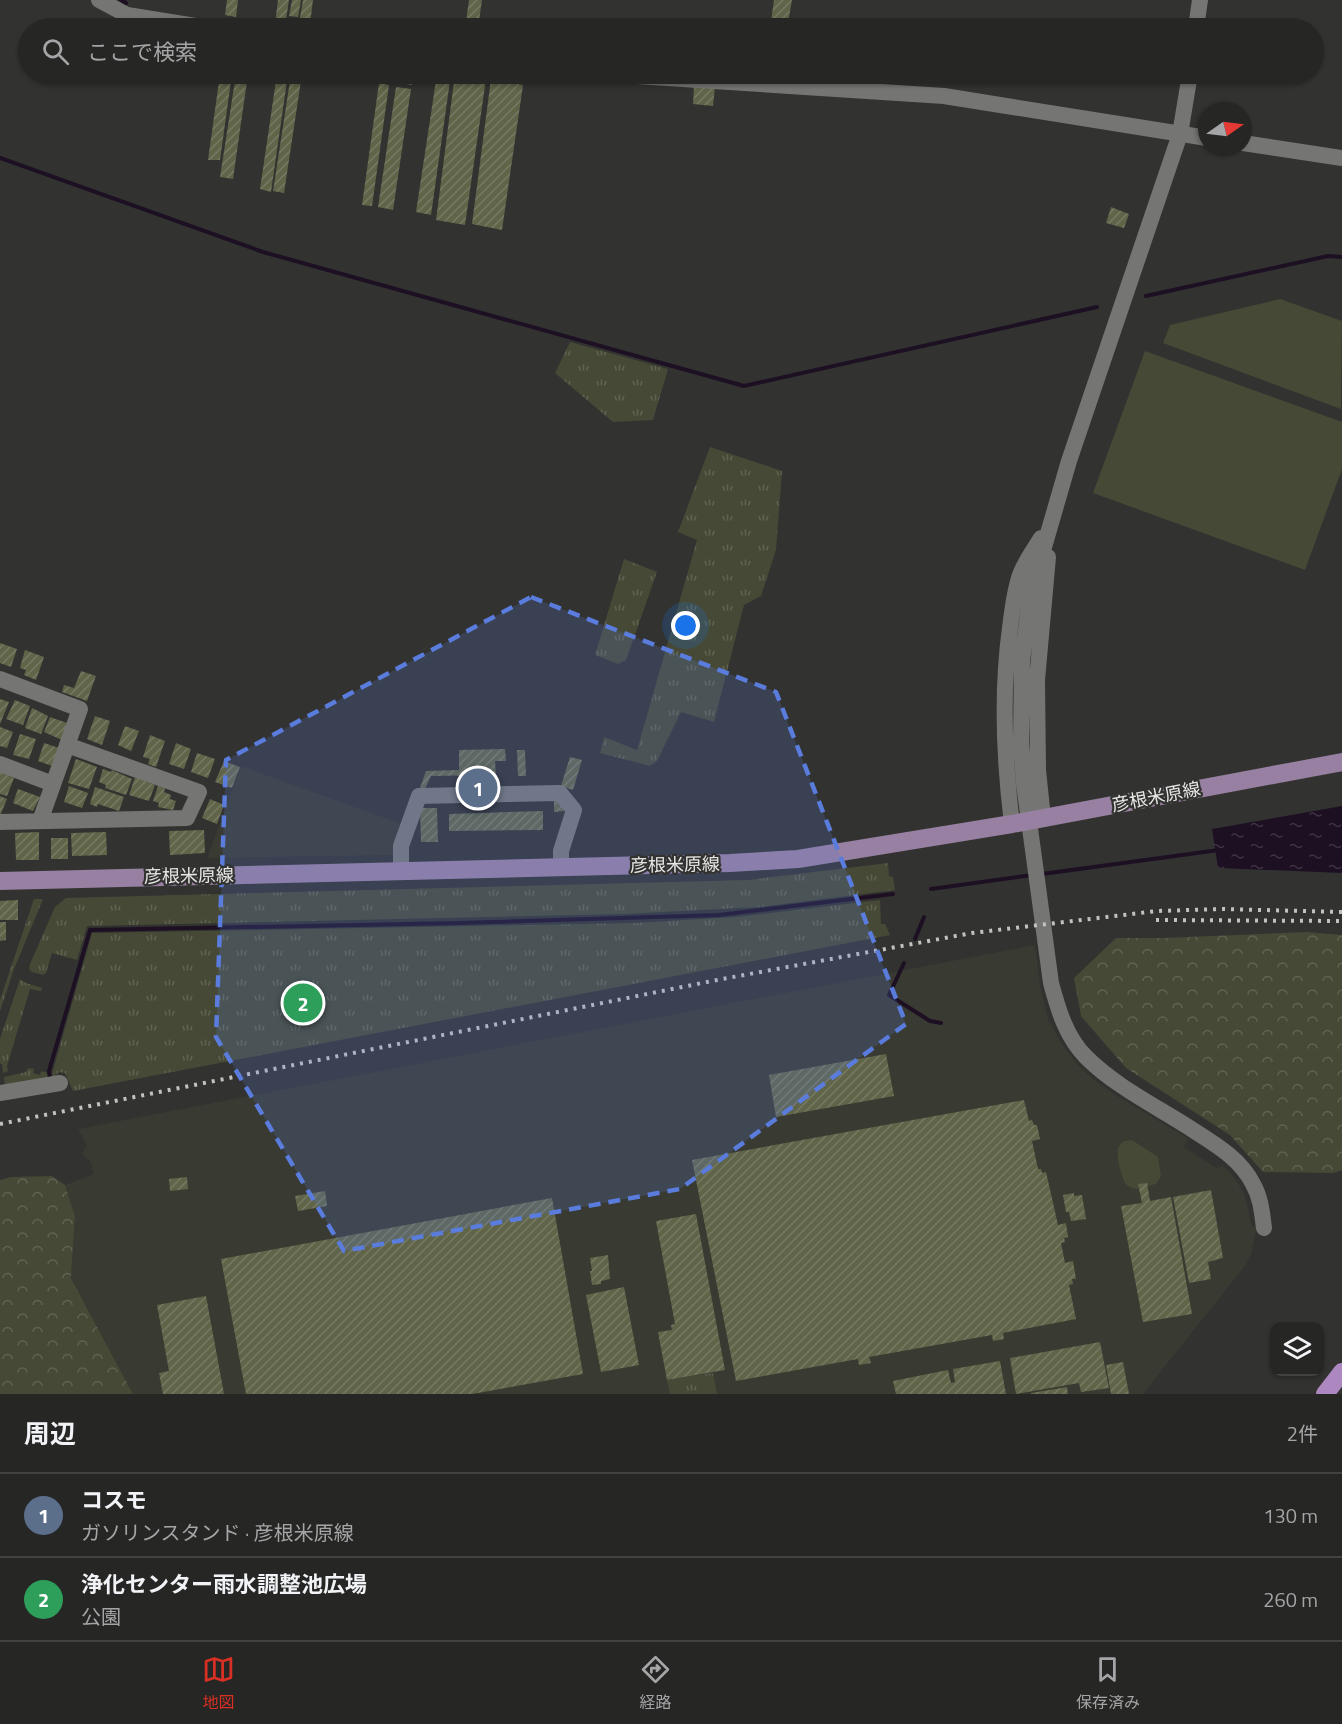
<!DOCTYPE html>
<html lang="ja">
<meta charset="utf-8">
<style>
:root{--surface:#262624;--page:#323231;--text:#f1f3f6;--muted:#a4a5a6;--line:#424341;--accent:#d93025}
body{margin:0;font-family:"Titillium Web","Noto Sans JP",sans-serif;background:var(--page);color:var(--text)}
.controls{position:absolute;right:18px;bottom:18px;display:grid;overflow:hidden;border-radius:12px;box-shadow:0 2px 4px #0004}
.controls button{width:54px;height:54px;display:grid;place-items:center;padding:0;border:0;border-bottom:2px solid var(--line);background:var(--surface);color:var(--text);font:30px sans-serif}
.compass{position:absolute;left:1198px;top:102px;width:54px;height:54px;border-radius:50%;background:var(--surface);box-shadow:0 2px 4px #0004;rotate:76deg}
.you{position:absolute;left:686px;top:626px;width:21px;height:21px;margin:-15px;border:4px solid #fff;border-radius:50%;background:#1a73e8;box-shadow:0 0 0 9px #1a73e833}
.badge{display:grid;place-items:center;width:39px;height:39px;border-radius:50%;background:var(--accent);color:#fff;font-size:20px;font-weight:700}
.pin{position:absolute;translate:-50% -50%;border:3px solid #fff;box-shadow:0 2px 6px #0006}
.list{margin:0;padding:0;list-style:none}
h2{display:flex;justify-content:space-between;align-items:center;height:78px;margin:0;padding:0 24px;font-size:26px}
h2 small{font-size:20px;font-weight:400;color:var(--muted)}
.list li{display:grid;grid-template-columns:39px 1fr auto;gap:18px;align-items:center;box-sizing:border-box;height:84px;padding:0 24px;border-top:2px solid var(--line)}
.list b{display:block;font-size:22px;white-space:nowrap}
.list p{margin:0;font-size:20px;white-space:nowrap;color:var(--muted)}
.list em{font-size:20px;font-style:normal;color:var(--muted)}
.icon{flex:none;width:33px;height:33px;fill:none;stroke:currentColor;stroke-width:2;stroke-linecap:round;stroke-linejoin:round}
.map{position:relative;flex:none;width:1342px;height:1394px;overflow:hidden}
.search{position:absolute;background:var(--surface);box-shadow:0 2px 4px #0004;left:18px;right:18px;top:18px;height:66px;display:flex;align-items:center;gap:15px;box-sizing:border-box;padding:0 21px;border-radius:33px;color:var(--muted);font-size:22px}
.sheet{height:246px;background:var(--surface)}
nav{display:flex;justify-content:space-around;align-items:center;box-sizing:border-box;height:84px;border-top:2px solid var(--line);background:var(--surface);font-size:16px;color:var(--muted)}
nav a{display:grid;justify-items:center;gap:3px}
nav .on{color:var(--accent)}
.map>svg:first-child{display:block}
.built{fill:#393a31}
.grass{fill:url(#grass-tufts)}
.forest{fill:url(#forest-crowns)}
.garden{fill:#464935}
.water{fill:url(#water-ripples)}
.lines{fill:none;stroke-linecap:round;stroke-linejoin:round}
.stream{stroke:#1d1023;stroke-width:4}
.building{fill:url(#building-hatch)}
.minor{stroke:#757673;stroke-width:16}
.major{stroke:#9780a1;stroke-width:18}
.highway{stroke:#ad87c0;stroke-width:18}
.rail{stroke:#c2c2c1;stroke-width:4;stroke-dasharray:3 6;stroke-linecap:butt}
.marked{fill:#5a7cdc;fill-opacity:0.2;stroke:#5a7cdc;stroke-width:4.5;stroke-dasharray:12 8;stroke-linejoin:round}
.labels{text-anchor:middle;stroke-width:4.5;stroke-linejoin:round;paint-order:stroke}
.street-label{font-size:18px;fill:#e7e7e6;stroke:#323230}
</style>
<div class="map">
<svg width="1342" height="1394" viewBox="0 0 1342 1394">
<defs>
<pattern id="grass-tufts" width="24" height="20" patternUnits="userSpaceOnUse" patternTransform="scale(1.5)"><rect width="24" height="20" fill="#464935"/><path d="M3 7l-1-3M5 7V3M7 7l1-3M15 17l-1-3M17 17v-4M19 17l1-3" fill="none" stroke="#616352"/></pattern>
<pattern id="forest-crowns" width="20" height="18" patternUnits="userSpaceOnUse" patternTransform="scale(1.5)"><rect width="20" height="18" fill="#464935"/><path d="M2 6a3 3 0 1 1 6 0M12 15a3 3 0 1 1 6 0" fill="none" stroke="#616352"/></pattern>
<pattern id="water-ripples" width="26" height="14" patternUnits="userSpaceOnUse" patternTransform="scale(1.5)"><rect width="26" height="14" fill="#1d1023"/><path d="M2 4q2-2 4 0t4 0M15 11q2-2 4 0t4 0" fill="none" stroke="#3e3343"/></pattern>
<pattern id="building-hatch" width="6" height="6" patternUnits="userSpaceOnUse" patternTransform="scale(1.5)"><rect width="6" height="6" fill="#606448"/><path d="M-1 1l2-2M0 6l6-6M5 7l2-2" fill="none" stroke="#777a62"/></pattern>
</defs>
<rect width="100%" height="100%" fill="#323230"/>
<path class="built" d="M241 766 402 824 395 855 207 858Z
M1035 945 1040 985 1048 1019 1060 1041 1076 1063 1094 1080 1117 1096 1189 1139 1183 1147 1218 1169 1222 1165 1234 1177 1244 1193 1252 1227H1257L1251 1254 1244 1267 1143 1394H133L71 1277 75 1216 65 1185 94 1174 90 1161 82 1154 87 1145 78 1129Z"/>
<path class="grass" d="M570 342 668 369 653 420 613 422 555 373Z
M710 447 782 471 776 550 761 596 744 605 714 722 681 712 657 761 650 766 600 753 604 737 637 750 697 540 678 532Z
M624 559 657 572 626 660 618 664 595 655Z
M888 863 889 876 893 877 895 890 759 907 625 914 87 926 77 960 52 953 46 973 43 975 32 972 29 969 30 964 55 907 66 898 748 880Z
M34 899H43L14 969 0 1011V1000Z
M880 900 881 924H885L890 935 73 1091 65 1073 59 1072 53 1078 52 1074 92 933 634 923 736 917Z
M20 979 26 983 42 988 41 991 30 989 7 1066 8 1071 3 1073 2 1064H0V1039Z
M28 1068 34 1069 33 1073 40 1075 41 1071 48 1073V1081L0 1090V1084L1 1087H5L4 1077 26 1072Z
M713 1373 717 1394H670L667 1380Z"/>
<path class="forest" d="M1306 932 1342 935V1170L1333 1173 1263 1172 1230 1135 1126 1068 1081 1016 1074 978 1116 938H1165Z
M52 1176 65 1185 75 1216 71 1278 133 1394H0V1180L11 1177Z"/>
<path class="garden" d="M1280 299 1342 321 1341 409 1163 343 1170 325Z
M1145 351 1342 422V469L1305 570 1093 493Z
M1132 1140 1158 1157 1161 1176 1156 1184C1148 1186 1135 1192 1128 1186 1122 1183 1116 1155 1118 1149 1119 1145 1121 1144 1124 1141Z"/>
<path class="water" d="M1342 806V873L1218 868 1212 829Z"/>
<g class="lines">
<path class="stream" d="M121 0 126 3
M0 158 263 252 744 386 1097 307
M1146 296 1328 256 1342 257
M1042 874 1219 850
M931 889 1032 875
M915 939 924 917
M904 963 889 995 930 1021 941 1023
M50 1079 49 1071 90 930 459 923 719 915 893 894"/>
</g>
<path class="building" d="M227 0H238L236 17 225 15Z
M278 0H289L285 26 275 24Z
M292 0H301L298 17 289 16Z
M303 0H313L310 24 299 23Z
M469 0H482L478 28H465Z
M774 0H792L787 28H770Z
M634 25 645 26V28H634Z
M220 74H232L220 160H208Z
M236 74H248L233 179 220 177Z
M277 74H288L271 192 260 189Z
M291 74H302L284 193 273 191Z
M404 74H413L412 85 402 83Z
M437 74H451L431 215 416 212Z
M455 74 486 79 465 225 436 220Z
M491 79 523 85 502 230 472 224Z
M379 83 389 85 372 206 362 205Z
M694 86 715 87 713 106 693 104Z
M396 87 411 89 393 210 378 207Z
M1111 207 1129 214 1124 228 1106 223Z
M0 643 17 649 11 667 0 663Z
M25 650 44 657 36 680 24 675 26 670 20 668Z
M81 671 96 676 87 701 62 692 64 685 74 688Z
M0 699 9 702 0 724Z
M15 700 30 706 23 725 6 719Z
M32 708 48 716 41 734 25 728Z
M95 716 110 721 102 745 87 739Z
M50 717 67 723 62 740 44 732Z
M125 726 139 731 131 751 118 745Z
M0 727 13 732 7 748 0 746Z
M20 734 36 739 29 759 13 755Z
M150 735 165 741 156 767 148 764 150 759 143 757Z
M44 743 59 748 52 766 38 761Z
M176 743 191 749 184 769 169 764Z
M505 749 506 761H495L496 775 431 776 425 789 420 788 426 771 459 770V750Z
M517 750H525L526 776H518Z
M197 753 215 759 208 778 191 772Z
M570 757 582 760 573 790 561 786Z
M76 759 97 767 89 789 68 783Z
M224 761 240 767 232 788 215 782Z
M103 769 111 772 112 770 132 779 126 795 105 788 106 785 99 782Z
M0 772 14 778 7 796 0 794Z
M135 777 155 785 149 801 129 795Z
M69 786 88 793 82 808 64 802Z
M158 786 165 788 164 792 171 795 170 799 176 801 173 810 158 807 159 803 153 801Z
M95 787 124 797 119 811 98 804 97 807 90 804Z
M18 789 40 797 33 811 13 803Z
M0 796 7 799 0 816Z
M210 799 224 805 217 824 202 818Z
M554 799 563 806 564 811 554 812Z
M420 808H437L438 842H421Z
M543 811V830L449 831V814Z
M204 830 205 853 170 855 169 831Z
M39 832V860H16L15 833Z
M106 832 107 855 72 856 71 833Z
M51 838H68V859H51Z
M18 900V920H0V901Z
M0 922H6V940L0 941Z
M886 1054 894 1096 776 1117 769 1075Z
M1024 1100 1029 1121 1032 1120 1034 1125H1037L1040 1139 1032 1141 1038 1169H1041L1042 1173 1046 1172 1058 1225 1066 1223 1068 1237 1064 1238 1065 1242 1061 1243 1065 1263 1073 1261 1076 1279H1072L1073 1284 1069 1285 1076 1319 1003 1333 1004 1339 993 1341 992 1335 869 1357 871 1363 859 1365 858 1359 736 1381 692 1160Z
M187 1177 188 1189 170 1191 169 1179Z
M1147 1183 1150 1201 1171 1197 1192 1314 1143 1322 1121 1206 1142 1203 1138 1184Z
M1211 1190 1223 1258 1208 1262 1211 1279 1189 1283 1173 1197Z
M325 1191 327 1206 298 1211 295 1196Z
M1074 1193V1196L1082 1195 1086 1219 1071 1221 1069 1212H1066L1063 1195Z
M552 1198 583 1374 472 1394H246L221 1259Z
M696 1214 725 1370 667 1380 658 1332 672 1330 671 1325 675 1324 656 1221Z
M608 1255 610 1279 601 1281V1284L592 1285 590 1271H592L590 1258Z
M624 1287 639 1365 601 1372 586 1295Z
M206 1296 224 1394H163L159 1373 169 1371 157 1305Z
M1100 1342 1109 1388 1081 1392 1079 1383 1016 1394 1010 1358Z
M1000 1361 1006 1394H896L893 1381 948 1370 951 1383 955 1382 953 1369Z
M1123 1362 1129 1394H1111L1106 1365Z
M1067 1387 1068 1394H1031V1393Z"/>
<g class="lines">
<path class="minor" d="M99 0 127 15 208 28
M1196 28 1200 0
M605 74 944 96 1207 138
M1190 74 1180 134 1069 461 1031 592 1022 661 1021 743 1024 784 1051 983C1058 1009 1066 1037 1086 1057 1117 1088 1160 1108 1196 1132 1218 1146 1241 1160 1253 1184 1261 1198 1262 1213 1264 1228
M1243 143 1342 158
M0 679 80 709 40 821
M0 764 53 784
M1043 818 1038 770 1037 680 1048 557
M0 822 187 818 199 792 67 745
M1012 824C1004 759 1001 693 1010 628 1012 612 1014 594 1019 578 1023 564 1033 551 1041 538
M401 871V846L419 796 560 793 574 810 561 851V867
M0 1093 60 1083"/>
<path class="major" d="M0 881 730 863 798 859 1012 824 1342 762"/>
<path class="highway" d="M1325 1394 1342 1372"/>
<path class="rail" d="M1156 920 1342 921
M0 1124 717 980 972 933 1157 911 1223 909 1342 912"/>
</g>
<path class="marked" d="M531 597 776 692 906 1024 680 1189 344 1251 216 1037 226 760Z"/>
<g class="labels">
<g class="street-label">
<text transform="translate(1156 797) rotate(-11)" y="6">彦根米原線</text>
<text transform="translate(675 865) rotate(-1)" y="6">彦根米原線</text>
<text transform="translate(189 876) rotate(-1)" y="6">彦根米原線</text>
</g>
</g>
</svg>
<div class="controls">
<button><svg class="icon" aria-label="layers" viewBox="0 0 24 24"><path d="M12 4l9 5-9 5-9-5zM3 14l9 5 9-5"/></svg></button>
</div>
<svg class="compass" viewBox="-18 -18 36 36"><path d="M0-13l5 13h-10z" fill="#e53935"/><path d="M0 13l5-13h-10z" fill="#a4a5a6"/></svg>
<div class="you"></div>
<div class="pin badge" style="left:478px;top:788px;background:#5c6f8a">1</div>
<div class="pin badge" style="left:303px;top:1003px;background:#2e9e5b">2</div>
<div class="search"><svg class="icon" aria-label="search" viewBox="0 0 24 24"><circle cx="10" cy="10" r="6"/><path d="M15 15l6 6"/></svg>ここで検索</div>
</div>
<section class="sheet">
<h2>周辺<small>2件</small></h2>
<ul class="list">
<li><span class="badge" style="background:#5c6f8a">1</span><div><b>コスモ</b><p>ガソリンスタンド · 彦根米原線</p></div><em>130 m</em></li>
<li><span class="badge" style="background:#2e9e5b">2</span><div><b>浄化センター雨水調整池広場</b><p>公園</p></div><em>260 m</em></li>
</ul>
</section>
<nav>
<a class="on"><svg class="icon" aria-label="map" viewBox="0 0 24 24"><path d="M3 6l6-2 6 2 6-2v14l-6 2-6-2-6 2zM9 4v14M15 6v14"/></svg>地図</a>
<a><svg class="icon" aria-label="directions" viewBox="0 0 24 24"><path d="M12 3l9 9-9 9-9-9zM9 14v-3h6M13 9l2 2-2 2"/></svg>経路</a>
<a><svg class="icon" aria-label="saved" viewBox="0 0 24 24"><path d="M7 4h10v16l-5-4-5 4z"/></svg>保存済み</a>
</nav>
